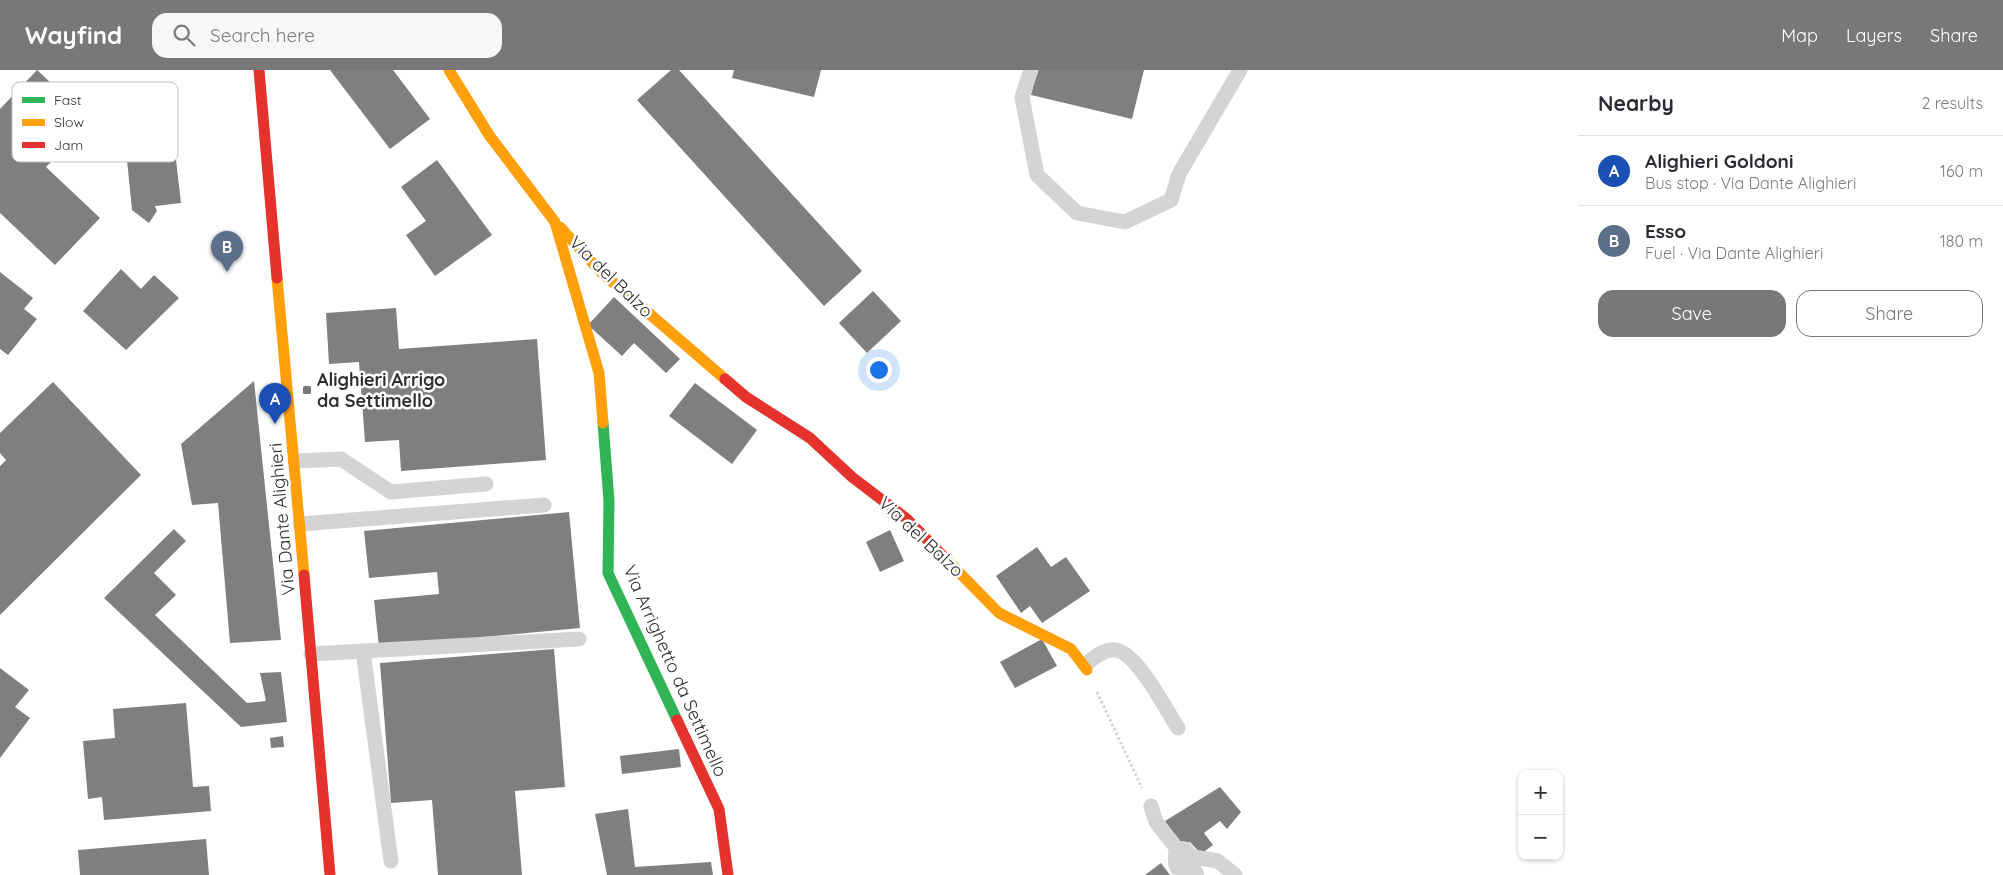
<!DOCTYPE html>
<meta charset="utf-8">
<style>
:root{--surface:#fff;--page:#f7f7f7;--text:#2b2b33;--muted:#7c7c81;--line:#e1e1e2;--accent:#787878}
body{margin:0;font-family:Quicksand,sans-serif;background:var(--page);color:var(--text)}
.controls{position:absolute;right:15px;bottom:15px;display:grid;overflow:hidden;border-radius:10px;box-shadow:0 1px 4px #0004}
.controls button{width:45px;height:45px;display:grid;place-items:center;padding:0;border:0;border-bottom:1px solid var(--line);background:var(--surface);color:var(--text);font:25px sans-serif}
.you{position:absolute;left:878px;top:299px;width:18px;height:18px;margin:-12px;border:4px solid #fff;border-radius:50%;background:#1a73e8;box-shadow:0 0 0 8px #1a73e833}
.badge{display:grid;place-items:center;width:32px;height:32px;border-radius:50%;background:var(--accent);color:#fff;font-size:16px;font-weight:700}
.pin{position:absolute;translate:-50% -41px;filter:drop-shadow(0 1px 2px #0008)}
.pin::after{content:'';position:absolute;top:26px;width:18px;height:15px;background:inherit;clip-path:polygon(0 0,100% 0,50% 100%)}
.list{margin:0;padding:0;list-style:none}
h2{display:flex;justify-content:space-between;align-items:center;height:65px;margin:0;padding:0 20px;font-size:21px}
h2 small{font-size:16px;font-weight:400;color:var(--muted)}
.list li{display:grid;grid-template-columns:32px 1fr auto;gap:15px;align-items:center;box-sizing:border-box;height:70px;padding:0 20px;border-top:1px solid var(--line)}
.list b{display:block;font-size:19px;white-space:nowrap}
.list p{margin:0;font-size:16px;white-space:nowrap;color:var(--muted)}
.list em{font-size:16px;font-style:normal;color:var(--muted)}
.actions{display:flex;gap:10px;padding:15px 20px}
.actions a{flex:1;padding:11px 0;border:1px solid var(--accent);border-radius:15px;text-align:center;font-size:18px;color:var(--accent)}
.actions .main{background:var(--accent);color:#fff}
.icon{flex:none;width:28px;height:28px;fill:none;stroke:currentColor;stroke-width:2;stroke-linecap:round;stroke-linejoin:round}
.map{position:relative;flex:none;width:1578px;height:805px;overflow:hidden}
header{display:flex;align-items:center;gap:30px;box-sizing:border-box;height:70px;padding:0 25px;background:var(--accent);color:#fff}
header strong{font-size:24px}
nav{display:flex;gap:28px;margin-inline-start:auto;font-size:18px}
.search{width:350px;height:45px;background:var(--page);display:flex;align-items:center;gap:12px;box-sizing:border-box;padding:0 18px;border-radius:15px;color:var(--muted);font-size:19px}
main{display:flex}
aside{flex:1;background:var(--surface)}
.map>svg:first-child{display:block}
.building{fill:#7f7f7f}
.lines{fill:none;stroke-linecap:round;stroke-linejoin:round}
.path{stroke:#d4d4d4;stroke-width:3;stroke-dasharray:2.5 2.5;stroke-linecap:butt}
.lane{stroke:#d4d4d4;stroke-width:15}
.street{stroke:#d4d4d4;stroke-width:28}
.fast{stroke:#30b455;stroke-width:11}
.slow{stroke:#ff9f0a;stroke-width:11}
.jam{stroke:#e5322d;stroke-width:11}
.poi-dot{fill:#787878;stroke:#fff;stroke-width:2}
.labels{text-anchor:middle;stroke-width:5;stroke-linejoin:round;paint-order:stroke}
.street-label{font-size:18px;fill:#2f2f2f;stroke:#fff}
.poi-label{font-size:18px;font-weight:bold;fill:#2f2f2f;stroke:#fff;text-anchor:start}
.key{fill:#fff;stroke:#c1c1c1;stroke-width:1}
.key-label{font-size:14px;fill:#2f2f2f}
</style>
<header>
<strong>Wayfind</strong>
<div class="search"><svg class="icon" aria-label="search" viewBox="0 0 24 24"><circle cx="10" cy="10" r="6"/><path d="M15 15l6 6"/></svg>Search here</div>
<nav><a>Map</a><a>Layers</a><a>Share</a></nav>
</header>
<main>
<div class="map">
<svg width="1578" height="805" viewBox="0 0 1578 805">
<rect width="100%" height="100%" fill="#fff"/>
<path class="building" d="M37 0 91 50 46 97 100 148 55 195 0 143V39Z
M330 0H393L430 49 390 79Z
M671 0H679L862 201 824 236 637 30Z
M734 0H821L814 27 732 8Z
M1037 0H1144L1132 49 1031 25Z
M173 64 181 133 155 136 157 141 149 153 132 140 125 70Z
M437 90 492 165 435 206 406 165 426 151 401 117Z
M121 199 141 219 154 205 179 228 126 280 83 241Z
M0 202 33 228 24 239 37 249 8 285 0 279Z
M873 221 901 251 867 283 839 253Z
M614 227 680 289 666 303 634 273 622 286 588 255Z
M396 238 399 279 537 269 546 390 401 401 399 370 365 372 359 292 329 294 326 243Z
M254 311 281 570 230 573 218 433 192 435 181 374Z
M53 312 141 405 0 545V396L6 390 0 383V363Z
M695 313 757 360 732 394 669 346Z
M569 442 580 558 379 577 374 530 439 524 437 502 369 508 364 461Z
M174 459 186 471 154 503 176 525 155 545 247 633 266 631 260 603 281 602 287 652 241 657 104 528Z
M890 460 904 491 880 502 866 472Z
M1037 477 1051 497 1066 487 1090 521 1042 553 1030 536 1021 543 996 506Z
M1042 569 1057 596 1015 618 1000 592Z
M554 579 565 717 515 721 522 805H438L432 730 391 733 380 593Z
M0 598 29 620 15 637 30 648 0 688Z
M186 633 193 717 209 716 211 741 104 750 102 727 88 729 83 671 115 668 113 639Z
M283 666 284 677 271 678 270 668Z
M679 679 681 697 622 704 620 686Z
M1220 717 1241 742 1227 759 1220 751 1204 763 1213 775 1201 784 1190 772 1179 775 1165 751Z
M628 739 635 797 711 792 713 805H607L595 744Z
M206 769 209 805H80L78 780Z
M1161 793 1170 805H1145Z"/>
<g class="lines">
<path class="path" d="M1097 622 1142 718"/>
<path class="lane" d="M1031 0 1022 27 1037 105 1077 143 1125 152 1171 130 1179 104 1240 0
M295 391 341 389 391 422 486 414
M300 454 544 435
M363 581 391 791
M311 584 579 569
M1085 595C1094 588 1103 579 1115 580 1137 582 1166 640 1178 658
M1151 736 1156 752 1182 785 1218 791 1235 805"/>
<path class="street" d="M1182 785V793L1190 805"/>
<path class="fast" d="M603 353 609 431 608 503 677 650"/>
<path class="slow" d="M449 0 489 65 555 152 599 303 603 353
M560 157 601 202 725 309
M277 208 304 505
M943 486 999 543 1071 579 1087 600"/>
<path class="jam" d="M259 0 277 208
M725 309 746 327 810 368 852 407 907 449 943 486
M304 505 330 805
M677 650 719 739 728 805"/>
</g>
<rect class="poi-dot" x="302" y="315" width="10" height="10" rx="2.5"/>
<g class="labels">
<g class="street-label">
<text transform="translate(611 207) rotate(44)" y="6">Via del Balzo</text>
<text transform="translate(282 449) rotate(-95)" y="6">Via Dante Alighieri</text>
<text transform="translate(921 467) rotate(43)" y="6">Via del Balzo</text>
<text transform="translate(675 601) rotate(66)" y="6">Via Arrighetto da Settimello</text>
</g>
<g class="poi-label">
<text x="317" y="316">Alighieri Arrigo<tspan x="317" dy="21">da Settimello</tspan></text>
</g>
</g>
<rect x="12" y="12" width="166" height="80" rx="8" class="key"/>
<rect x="22" y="27" width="23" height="6" fill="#30b455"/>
<rect x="22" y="49" width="23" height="7" fill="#ff9f0a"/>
<rect x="22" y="72" width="23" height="6" fill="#e5322d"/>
<g class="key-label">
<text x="54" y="35">Fast</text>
<text x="54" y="57">Slow</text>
<text x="54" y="80">Jam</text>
</g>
</svg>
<div class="controls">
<button>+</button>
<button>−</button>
</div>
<div class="you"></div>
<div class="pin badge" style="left:275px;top:354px;background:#1a4fb4">A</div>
<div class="pin badge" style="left:227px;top:202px;background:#5c6f8a">B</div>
</div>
<aside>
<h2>Nearby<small>2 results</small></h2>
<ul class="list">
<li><span class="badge" style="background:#1a4fb4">A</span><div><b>Alighieri Goldoni</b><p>Bus stop · Via Dante Alighieri</p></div><em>160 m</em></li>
<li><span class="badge" style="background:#5c6f8a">B</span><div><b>Esso</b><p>Fuel · Via Dante Alighieri</p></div><em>180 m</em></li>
</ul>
<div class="actions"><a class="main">Save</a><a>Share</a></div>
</aside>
</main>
